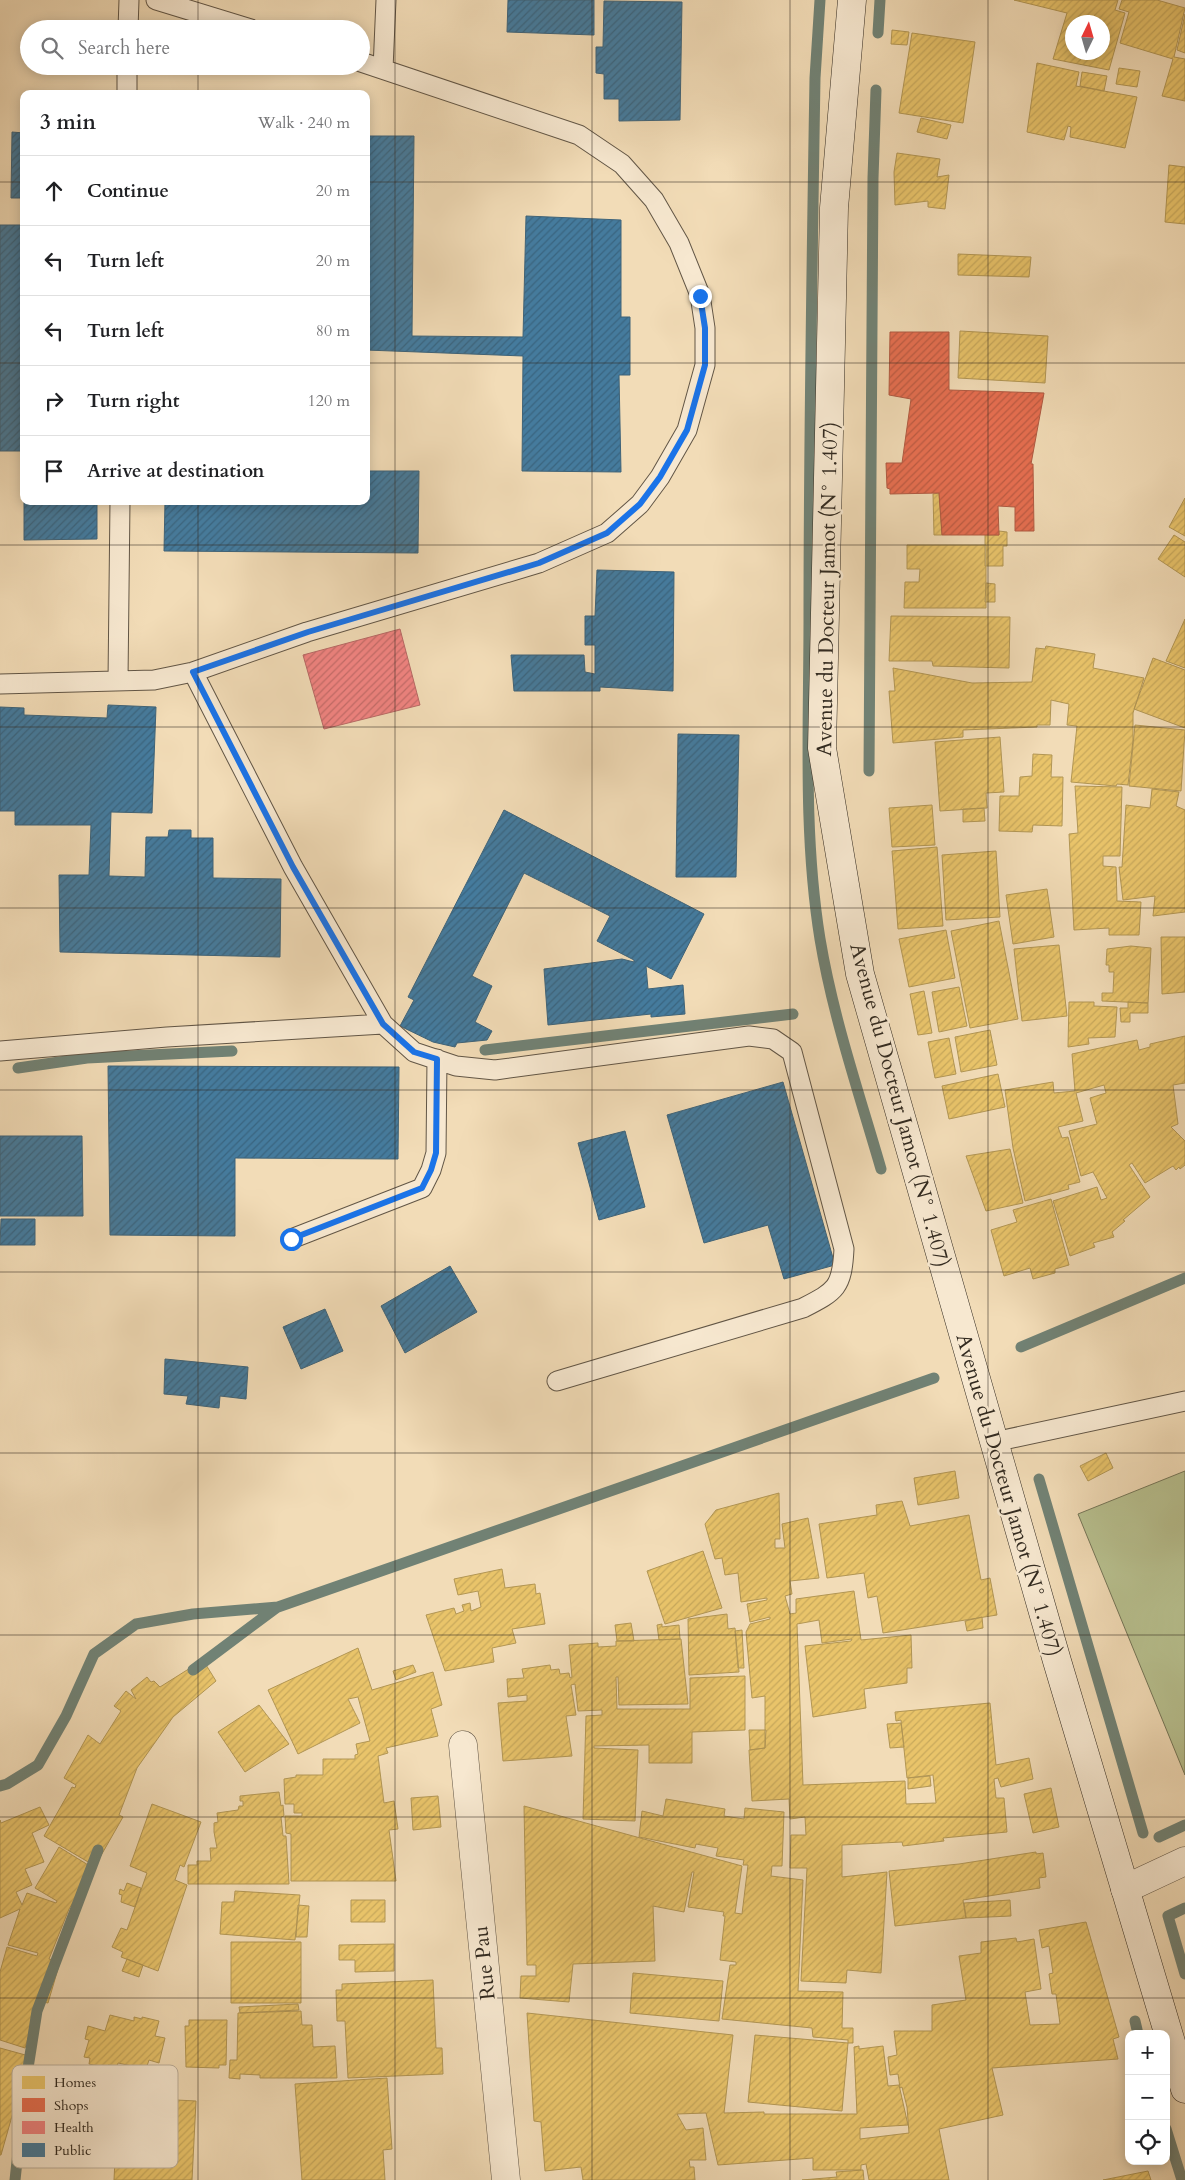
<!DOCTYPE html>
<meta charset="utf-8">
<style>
:root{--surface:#fff;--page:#f2f2f2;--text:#202124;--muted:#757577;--line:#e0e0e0}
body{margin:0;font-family:Cardo,serif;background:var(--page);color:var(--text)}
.controls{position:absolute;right:15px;bottom:15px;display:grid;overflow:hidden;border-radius:10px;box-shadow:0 2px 12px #0003}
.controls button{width:45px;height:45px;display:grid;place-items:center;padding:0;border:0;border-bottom:1px solid var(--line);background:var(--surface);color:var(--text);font:25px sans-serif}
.compass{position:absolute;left:1065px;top:15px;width:45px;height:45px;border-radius:50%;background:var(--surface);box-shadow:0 2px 12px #0003;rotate:5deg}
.stop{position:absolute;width:15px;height:15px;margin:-11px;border:4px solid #1a73e8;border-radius:50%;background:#fff}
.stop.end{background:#1a73e8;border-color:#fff;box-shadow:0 1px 5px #0008}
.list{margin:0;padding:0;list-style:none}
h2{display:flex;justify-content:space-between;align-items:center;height:65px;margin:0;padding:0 20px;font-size:21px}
h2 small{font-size:16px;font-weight:400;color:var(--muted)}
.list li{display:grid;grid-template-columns:32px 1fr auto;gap:15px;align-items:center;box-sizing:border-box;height:70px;padding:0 20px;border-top:1px solid var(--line)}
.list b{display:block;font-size:19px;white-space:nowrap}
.list em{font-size:16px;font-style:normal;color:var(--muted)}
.icon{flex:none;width:28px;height:28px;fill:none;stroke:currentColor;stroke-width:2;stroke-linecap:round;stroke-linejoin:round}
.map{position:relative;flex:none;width:1185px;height:2180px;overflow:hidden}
.search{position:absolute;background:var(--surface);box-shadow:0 2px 12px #0003;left:20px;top:20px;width:350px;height:55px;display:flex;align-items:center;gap:12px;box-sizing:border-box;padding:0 18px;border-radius:28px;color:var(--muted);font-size:19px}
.panel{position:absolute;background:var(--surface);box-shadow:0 2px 12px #0003;left:20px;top:90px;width:350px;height:415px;border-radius:10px}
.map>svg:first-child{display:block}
.grass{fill:#b8c190;stroke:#757658}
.homes{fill:url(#homes-hatch);stroke:#b29654;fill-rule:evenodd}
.shops{fill:url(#shops-hatch);stroke:#b15a42}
.health{fill:url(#health-hatch);stroke:#b86965}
.public{fill:url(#public-hatch);stroke:#3f6378}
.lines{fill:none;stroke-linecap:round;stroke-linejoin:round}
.stream{stroke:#718275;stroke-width:11}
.lane-casing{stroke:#625646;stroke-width:21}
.street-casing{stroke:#625646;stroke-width:29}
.secondary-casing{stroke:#322a20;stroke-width:29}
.lane{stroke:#f7e8d0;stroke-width:19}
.street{stroke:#f7e8d0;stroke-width:28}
.secondary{stroke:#f7e8d0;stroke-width:28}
.route{stroke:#1a73e8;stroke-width:6}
.grid{fill:none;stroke:#322a20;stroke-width:1;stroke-opacity:0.55}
.labels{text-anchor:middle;stroke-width:5;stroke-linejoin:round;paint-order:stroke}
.street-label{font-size:21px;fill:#322a20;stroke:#f7e8d0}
.key{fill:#f7e8d0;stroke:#bcaf9b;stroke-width:1}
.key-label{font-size:14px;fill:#322a20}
</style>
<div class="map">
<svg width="1185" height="2180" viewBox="0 0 1185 2180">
<defs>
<pattern id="homes-hatch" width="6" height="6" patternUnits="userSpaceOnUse" patternTransform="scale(1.25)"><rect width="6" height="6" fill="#e9c46a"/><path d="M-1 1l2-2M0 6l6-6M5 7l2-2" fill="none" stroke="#c8a95c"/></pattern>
<pattern id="shops-hatch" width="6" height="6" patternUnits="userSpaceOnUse" patternTransform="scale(1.25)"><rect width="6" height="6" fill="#e76f51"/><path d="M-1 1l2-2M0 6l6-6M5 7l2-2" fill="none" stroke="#bc5b43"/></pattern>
<pattern id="health-hatch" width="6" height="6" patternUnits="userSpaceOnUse" patternTransform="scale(1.25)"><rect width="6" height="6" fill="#f28482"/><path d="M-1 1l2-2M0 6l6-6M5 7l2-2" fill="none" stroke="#c56c6a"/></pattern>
<pattern id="public-hatch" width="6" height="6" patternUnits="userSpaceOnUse" patternTransform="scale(1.25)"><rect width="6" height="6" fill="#457b9d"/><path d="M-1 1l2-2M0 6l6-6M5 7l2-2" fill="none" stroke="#3a6580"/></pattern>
</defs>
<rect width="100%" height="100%" fill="#f2dcb7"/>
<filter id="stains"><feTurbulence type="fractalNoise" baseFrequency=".004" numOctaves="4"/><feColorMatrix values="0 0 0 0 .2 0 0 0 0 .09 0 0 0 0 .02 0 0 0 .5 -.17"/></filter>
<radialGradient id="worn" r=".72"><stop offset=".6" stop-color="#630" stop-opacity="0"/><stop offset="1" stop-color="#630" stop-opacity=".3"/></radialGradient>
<path class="grass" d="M1185 1471V1775L1078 1514Z"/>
<path class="homes" d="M1014 0H1118L1115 10 1125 13 1109 70 1053 59 1067 13ZM1072 22H1102V52H1072Z
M1122 0H1157L1185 8 1174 57 1185 59V101L1162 96 1173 59 1120 43 1129 12 1119 9Z
M1185 14V53L1177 50Z
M892 30 909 32 907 45 891 44Z
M912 33 975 42 963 123 899 113Z
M1037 63 1079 72 1076 86 1137 97 1125 148 1070 137 1071 127 1068 126 1064 140 1027 132Z
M1119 68 1140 71 1137 87 1116 84Z
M1082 72 1107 76 1104 91 1080 86Z
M921 118 951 125 947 139 917 132Z
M897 153 940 159 937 177 949 175 945 209 928 207V201L895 205 894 172Z
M1169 165 1185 167V224L1165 222Z
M958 254 1031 257 1029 277 958 275Z
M960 331 1048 336 1045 383 958 378Z
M939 493 942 535H934L933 494Z
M1185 498V536L1169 527Z
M999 531 1007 532V546H1003V566H985V535H999Z
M1174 535 1185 542V577L1158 559Z
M907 545H986V608H904L905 582H919L920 569H907Z
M986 583 995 584V602H985Z
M891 616 1010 617 1009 668 933 666 932 661H889Z
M1185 619V668L1166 661Z
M1046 646 1095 654 1093 668 1144 678 1133 713V740L1128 785 1117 784 1116 786 1071 782 1077 726 1067 725 1069 704 1051 700 1050 725H1037V727L963 730V737L893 743 889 691H895L893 668 972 683 1032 682 1036 648 1045 649Z
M1153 658 1185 670V728L1134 709Z
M1135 725 1185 730 1181 791 1129 786Z
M1000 737 1004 792 986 793 987 808 940 811 935 742Z
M1033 754 1052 755 1051 777H1063L1062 826 1033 825 1032 832 999 831 1000 796H1019L1020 777 1032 776Z
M1075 786 1122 787 1120 856H1103V866L1116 867 1117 901 1141 902 1139 935H1109V928L1074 930 1069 834 1078 833Z
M1152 789 1179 792 1176 806 1185 810V912L1153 916 1155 896 1123 900 1119 867H1122L1126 805 1150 808Z
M932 805 935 845 892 847 889 808Z
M984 808 985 821 963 822V809Z
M937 847 943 926 898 929 892 851Z
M996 851 1000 917 946 920 942 855Z
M1047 889 1054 937 1013 944 1006 895Z
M999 921 1018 1019 970 1028 951 931Z
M946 930 955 978 909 987 899 939Z
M1161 937H1185V992L1162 994Z
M1059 945 1067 1016 1022 1021 1014 949Z
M1131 946 1151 948 1148 1003 1102 1001V993H1113L1114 972H1109V965H1106L1107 949Z
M959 987 967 1026 939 1032 932 992Z
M924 991 932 1033 918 1035 910 994Z
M1069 1002H1094V1006L1117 1007 1115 1037 1088 1038 1089 1044 1068 1047Z
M1128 1002 1148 1003V1013H1130V1022H1121L1120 1008H1128Z
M990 1030 997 1065 961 1072 955 1037Z
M1185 1036V1083L1173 1085 1178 1124 1171 1127 1185 1141V1165L1180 1169 1179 1167 1176 1170 1173 1166 1145 1183 1132 1163 1129 1165 1150 1197 1123 1220 1125 1221 1112 1232 1114 1237 1093 1243 1095 1247 1070 1256 1053 1201 1097 1187 1101 1200 1107 1198 1093 1172 1081 1176 1069 1131 1097 1124 1090 1098 1106 1093 1104 1085 1076 1093 1083 1121 1058 1127 1062 1138 1068 1137 1080 1182 1068 1185 1069 1189 1025 1201 1013 1148 1005 1090 1053 1082 1054 1093 1075 1091 1072 1054 1137 1040 1139 1050 1150 1047V1044Z
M949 1038 956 1074 935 1078 928 1042Z
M998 1074 1005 1107 949 1119 942 1086Z
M1010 1149 1023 1203 986 1211 966 1156Z
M1051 1199 1069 1265 1055 1269V1273L1033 1279 1030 1268 1004 1276 991 1230 1017 1222 1013 1210Z
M1106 1453 1113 1468 1088 1481 1080 1466Z
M955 1471 959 1498 918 1505 914 1478Z
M779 1493 780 1539H775V1548H785L782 1524 808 1518 819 1578 790 1581 792 1594 785 1596 790 1614 796 1613V1599L854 1591 861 1640 911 1635 912 1668H907V1683L864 1689 866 1708 813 1717 805 1646 851 1641 852 1639 822 1643 819 1620 797 1624 803 1785 905 1781 906 1804 936 1803 933 1775 907 1778 901 1720 896 1721 895 1712 990 1703 996 1765 1029 1758 1033 1779 1001 1787 998 1778 994 1779 996 1798H1004L1007 1832 943 1838 944 1841 903 1846 902 1842 842 1845V1877L887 1872 881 1973 847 1970 846 1983 801 1981 807 1868H790L791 1835H806L805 1817 790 1819 789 1799 752 1801 749 1750 765 1748V1696L752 1698 746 1632 750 1624 770 1619V1617L750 1622 747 1604 767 1600V1598L741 1602 738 1573 725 1575 722 1558 715 1559 705 1524 716 1510Z
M902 1501 910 1526 969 1515 981 1580 990 1578 997 1615 883 1633 877 1596 868 1598 864 1573 827 1578 819 1524 877 1515 876 1505Z
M703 1551 722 1608 665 1624 647 1571Z
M502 1569 505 1588 535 1584 536 1594 540 1593 545 1624 512 1629 516 1643 492 1648 494 1662 445 1671 426 1615 454 1608 456 1614 464 1611 462 1605 470 1603 471 1611 481 1607 478 1591 458 1595 454 1579Z
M727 1614 728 1629 735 1628 739 1672 689 1675 688 1619Z
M982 1617 983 1628 967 1631 965 1621Z
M631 1623 634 1641H617L615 1625Z
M662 1624V1627L679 1625 680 1639 659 1640 657 1625Z
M742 1630 744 1668H738L735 1631Z
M681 1639 688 1704 619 1705 618 1677H616L617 1709H690V1678L745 1676V1730L692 1732V1763H649V1745L594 1746V1748L638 1750 635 1821 583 1819 586 1716 602 1715V1710L578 1711 575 1684 571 1685 576 1715 566 1716 572 1756 503 1761 498 1703 527 1701V1695L508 1697 507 1679 524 1678 522 1669 550 1665 551 1670 559 1669 560 1674 569 1673 570 1678 572 1677 569 1645 598 1643V1647L616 1646V1641Z
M358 1648 372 1690 433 1672 442 1705 431 1709 438 1736 386 1748 388 1753 378 1756 384 1803 394 1801 398 1829 389 1830 396 1881H291V1834L286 1833 285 1816H302V1813H294V1804H285L284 1779 296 1777V1775H323V1759H355V1755L358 1754 356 1744 370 1741 358 1697 348 1699 360 1723 298 1754 268 1690Z
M203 1660 216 1681 173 1717 137 1768 119 1815 123 1817 95 1866 44 1836 72 1787 75 1788 76 1785 64 1778 88 1735 100 1744 121 1711 114 1706 126 1691 136 1699 131 1690 147 1677 151 1682 154 1681 160 1687Z
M413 1665 416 1672 396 1680 393 1671Z
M259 1705 289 1744 245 1772 218 1732Z
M901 1723 904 1747 890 1748 887 1724Z
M749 1730H766L765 1748 750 1750Z
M930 1776 931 1786 908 1789V1778Z
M1051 1788 1059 1827 1033 1833 1024 1794Z
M279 1792 281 1806 283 1805 284 1816 281 1817 283 1836H286L289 1884H188V1865H197V1861H211L210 1848H217L214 1832V1823L218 1822 217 1813 238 1810 239 1806H243V1801H240V1796Z
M438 1796 441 1827 413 1830 411 1798Z
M666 1799 725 1809 724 1816 744 1819 745 1808 784 1812 782 1866H772L771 1876 803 1880 798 1991 843 1992 842 2028H853V2043H848V2040L813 2037 812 2028 722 2019 730 1965H736V1962L720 1960 725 1916H723L724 1912 688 1907 694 1872H692L684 1912 653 1906 655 1961 573 1964 569 2002 520 1998 521 1976H536V1965H527L524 1806 742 1866 735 1913 742 1914 748 1865H743L744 1860 716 1856 718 1848 696 1844 695 1848 639 1837 642 1811 663 1816Z
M152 1804 201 1822 184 1867 180 1865 175 1880 187 1885 158 1971 121 1957 123 1952 112 1947 121 1928 127 1930 147 1873 130 1866Z
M40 1807 49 1825 32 1833 44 1862 25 1869 32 1885 16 1892 22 1905 27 1893 56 1903 57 1901 35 1888 59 1847 93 1868 69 1909 49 1959 60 1962 48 2003 39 2001 25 2048 0 2040V1972L7 1947 37 1956 38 1953 8 1945 20 1909 0 1918V1820L1 1823Z
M1036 1852V1854L1043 1853 1046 1877 1039 1878 1040 1888 963 1900 966 1918 895 1926 889 1871 959 1864Z
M127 1883 141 1888 135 1907 121 1902 122 1895 119 1894 120 1889 124 1891Z
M235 1891 300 1895 295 1940 220 1934 222 1902H234Z
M351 1900H385V1922H351Z
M1010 1900 1011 1916 966 1918 964 1903Z
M298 1905 309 1906 307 1937H296Z
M1086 1922 1119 2037 1113 2039 1118 2059 992 2068 1003 2115 939 2129 949 2180H869L866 2164 861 2165V2170H813V2158L718 2165 706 2113 677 2114 686 2130 703 2128 706 2160H689L690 2167H694L695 2180H583L581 2167 545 2171 541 2122 534 2121 527 2013 733 2035 724 2113 764 2112V2114H857L854 2047 859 2046V2049L883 2046 888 2086 899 2085 908 2125 860 2128V2139L909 2133 907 2107 902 2087 900 2088 898 2074 890 2075 888 2057 897 2055 894 2031H932V2005L966 2000 959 1956 981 1953V1942L1016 1938 1017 1942 1034 1939 1041 1989 1025 1992 1030 2025 1060 2024 1056 1994H1052L1049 1974 1053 1973 1049 1946 1042 1948 1039 1930Z
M231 1942H301V2003H231Z
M394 1944V1971L355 1972V1960H339V1945Z
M127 1959 143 1965 139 1977 122 1971Z
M633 1973 723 1981 719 2021 630 2013Z
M433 1980 436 2048H442L443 2074 348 2078 345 2021H337L336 1990H342V1984Z
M298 2004 299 2010 240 2013 239 2007Z
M301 2011 302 2025H312L313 2047 335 2046 337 2078H260V2075L240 2074V2079L229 2078 230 2060H237L238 2013Z
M110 2015 134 2021V2017L142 2019V2017L159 2021 155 2036 165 2038 159 2063 149 2060 146 2069 118 2063 117 2067 108 2065 107 2068 89 2064 90 2058 84 2057 89 2040 85 2039 88 2026 105 2031Z
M189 2020H227L226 2065H219V2068L186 2067 185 2026H189Z
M755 2035 848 2043 842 2111 748 2102Z
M0 2048 29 2056 1 2155H0Z
M387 2078 392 2149 383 2150 385 2180H302L295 2084Z
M118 2097 196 2101 192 2180H114Z
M863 2170 864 2180H802L837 2177 836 2172Z
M1148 2171 1151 2180H1103Z"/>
<path class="shops" d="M890 332H949V390L1044 393 1031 464H1033L1034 531H1015V507L998 506 999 535H942L939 493 890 494V489L887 488 886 463H902L911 399 889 395Z"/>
<path class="health" d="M400 629 420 705 324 729 303 655Z"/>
<path class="public" d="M508 0H594V35L507 32Z
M604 1 682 2 680 120 619 121V99H604V74L596 73V47H603Z
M12 132 24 133V451H0V225H23V198H11Z
M366 136H414L412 336 523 337 526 216 621 220V317H630V375H619L621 472 522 471 523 356 366 350Z
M366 471H419L418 553 164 551 165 501H366Z
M24 501H97V539L24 540Z
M597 570 674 572 673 691 600 687V691H514L511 655H584L585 672 595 674V645H585V616H595Z
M108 705 156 707 152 813 111 812 109 876 145 877 146 837H168L169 830H191V838H213V878L281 879 280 957 60 952 59 875H89L91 825H15V811H0V707L24 708V715L107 718Z
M678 734 739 735 736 877H676Z
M504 810 704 914 671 979 646 966 648 989 683 985 685 1014 651 1017V1014L548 1025 544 969 622 959 634 962V960L597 941 610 916 524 873 472 976 492 986 475 1022 492 1031 487 1040 457 1043 455 1047 433 1042 400 1026 414 1000 408 997Z
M108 1066 399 1067 398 1159 235 1158V1236L110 1235Z
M783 1082 835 1265 784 1279 768 1225 704 1243 667 1115Z
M625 1131 645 1207 599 1220 578 1143Z
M0 1136H82L83 1216H0Z
M1 1219H35V1245H0Z
M450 1266 477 1312 405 1353 381 1306Z
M325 1309 343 1351 301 1369 283 1327Z
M165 1359 248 1367 246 1399 220 1396 219 1408 186 1404 188 1396 164 1394Z"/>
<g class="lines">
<path class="stream" d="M820 0 815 78C812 258 809 439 809 619 809 725 803 834 820 939 833 1017 859 1093 881 1169
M878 33 880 0
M869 771 873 178 876 90
M485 1050 793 1014
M18 1068 87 1058 232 1051
M1021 1347 1185 1278
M1039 1479 1143 1833
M193 1670 276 1608
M0 1786 7 1784 38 1765 66 1716 94 1654 136 1624 193 1614 278 1607 934 1378
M1159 1837 1185 1825
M1185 1908 1168 1916 1185 1974
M1135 2021 1138 2034
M1166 2129 1182 2180
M15 2180 25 2087 37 2011 98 1850"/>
<defs>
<path id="lane" d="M156 0 251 29
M128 29 129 0
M383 69 386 0
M127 94V66
M193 672 293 867 383 1024 414 1052 456 1066 495 1070 749 1036 773 1039 792 1052 844 1249C842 1288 836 1291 803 1308L557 1381
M118 681 120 501
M0 684 154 680 193 672 307 632 539 563 607 533 640 504 660 477 687 430 705 365V328L700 295 679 243 654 200 622 164 579 135 361 62
M0 1051 167 1037 383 1024
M291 1239 422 1188 431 1170 436 1153 437 1059
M994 1442 1185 1401"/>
<path id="street" d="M463 1745 506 2180
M1125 1889 1185 1861"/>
<path id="secondary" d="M852 0 834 208 822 748 860 974 1057 1661 1185 2089"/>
</defs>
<use href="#lane" class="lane-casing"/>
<use href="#street" class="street-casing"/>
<use href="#secondary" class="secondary-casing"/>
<use href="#lane" class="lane"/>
<use href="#street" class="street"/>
<use href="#secondary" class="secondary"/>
</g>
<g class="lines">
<path class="route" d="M291 1239 422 1188 431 1170 436 1153 437 1059 414 1052 383 1024 293 867 193 672 308 632 539 563 607 533 640 504 660 477 687 430 705 365V328L700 296"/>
</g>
<path class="grid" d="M198 0V29M395 0V2180M592 0V2180M790 0V2180M988 0V2180M198 66V94M0 182H24M366 182H1185M0 363H24M366 363H1185M198 501V2180M0 545H1185M0 727H1185M0 908H1185M0 1090H1185M0 1272H1185M0 1453H1185M0 1635H1185M0 1817H1185M0 1998H1185"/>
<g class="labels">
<g class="street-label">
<text transform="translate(827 589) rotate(-89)" y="7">Avenue du Docteur Jamot (N° 1.407)</text>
<text transform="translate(900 1105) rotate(75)" y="7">Avenue du Docteur Jamot (N° 1.407)</text>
<text transform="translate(1009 1495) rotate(74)" y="7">Avenue du Docteur Jamot (N° 1.407)</text>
<text transform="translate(484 1963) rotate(-96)" y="7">Rue Pau</text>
</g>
</g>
<rect x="12" y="2065" width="166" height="103" rx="8" class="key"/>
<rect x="22" y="2076" width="23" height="13" fill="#e9c46a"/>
<rect x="22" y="2098" width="23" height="14" fill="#e76f51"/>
<rect x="22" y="2121" width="23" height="13" fill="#f28482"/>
<rect x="22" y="2143" width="23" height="14" fill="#457b9d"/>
<g class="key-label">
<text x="54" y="2087">Homes</text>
<text x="54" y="2110">Shops</text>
<text x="54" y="2132">Health</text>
<text x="54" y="2155">Public</text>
</g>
<rect width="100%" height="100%" filter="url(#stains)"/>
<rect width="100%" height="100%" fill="url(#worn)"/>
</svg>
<div class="controls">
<button>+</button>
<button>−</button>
<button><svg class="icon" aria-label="locate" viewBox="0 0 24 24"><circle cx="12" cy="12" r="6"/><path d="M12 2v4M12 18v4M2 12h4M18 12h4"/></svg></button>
</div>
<svg class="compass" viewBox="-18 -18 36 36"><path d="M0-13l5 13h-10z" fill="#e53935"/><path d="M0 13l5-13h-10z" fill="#757577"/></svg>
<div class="stop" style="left:291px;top:1239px"></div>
<div class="stop end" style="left:700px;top:296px"></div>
<div class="search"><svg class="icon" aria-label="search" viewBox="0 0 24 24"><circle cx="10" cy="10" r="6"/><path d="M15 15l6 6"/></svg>Search here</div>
<section class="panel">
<h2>3 min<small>Walk · 240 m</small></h2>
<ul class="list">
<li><svg class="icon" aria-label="ahead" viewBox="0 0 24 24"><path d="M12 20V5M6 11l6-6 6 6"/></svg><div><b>Continue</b></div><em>20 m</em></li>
<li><svg class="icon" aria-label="left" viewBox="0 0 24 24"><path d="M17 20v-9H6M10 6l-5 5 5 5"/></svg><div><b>Turn left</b></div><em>20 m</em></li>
<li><svg class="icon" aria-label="left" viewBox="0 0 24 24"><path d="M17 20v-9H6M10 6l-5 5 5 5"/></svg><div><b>Turn left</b></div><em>80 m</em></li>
<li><svg class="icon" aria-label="right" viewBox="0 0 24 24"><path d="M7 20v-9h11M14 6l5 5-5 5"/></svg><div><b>Turn right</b></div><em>120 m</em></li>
<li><svg class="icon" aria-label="arrive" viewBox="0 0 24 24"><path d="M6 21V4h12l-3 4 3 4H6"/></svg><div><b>Arrive at destination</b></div></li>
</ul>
</section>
</div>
